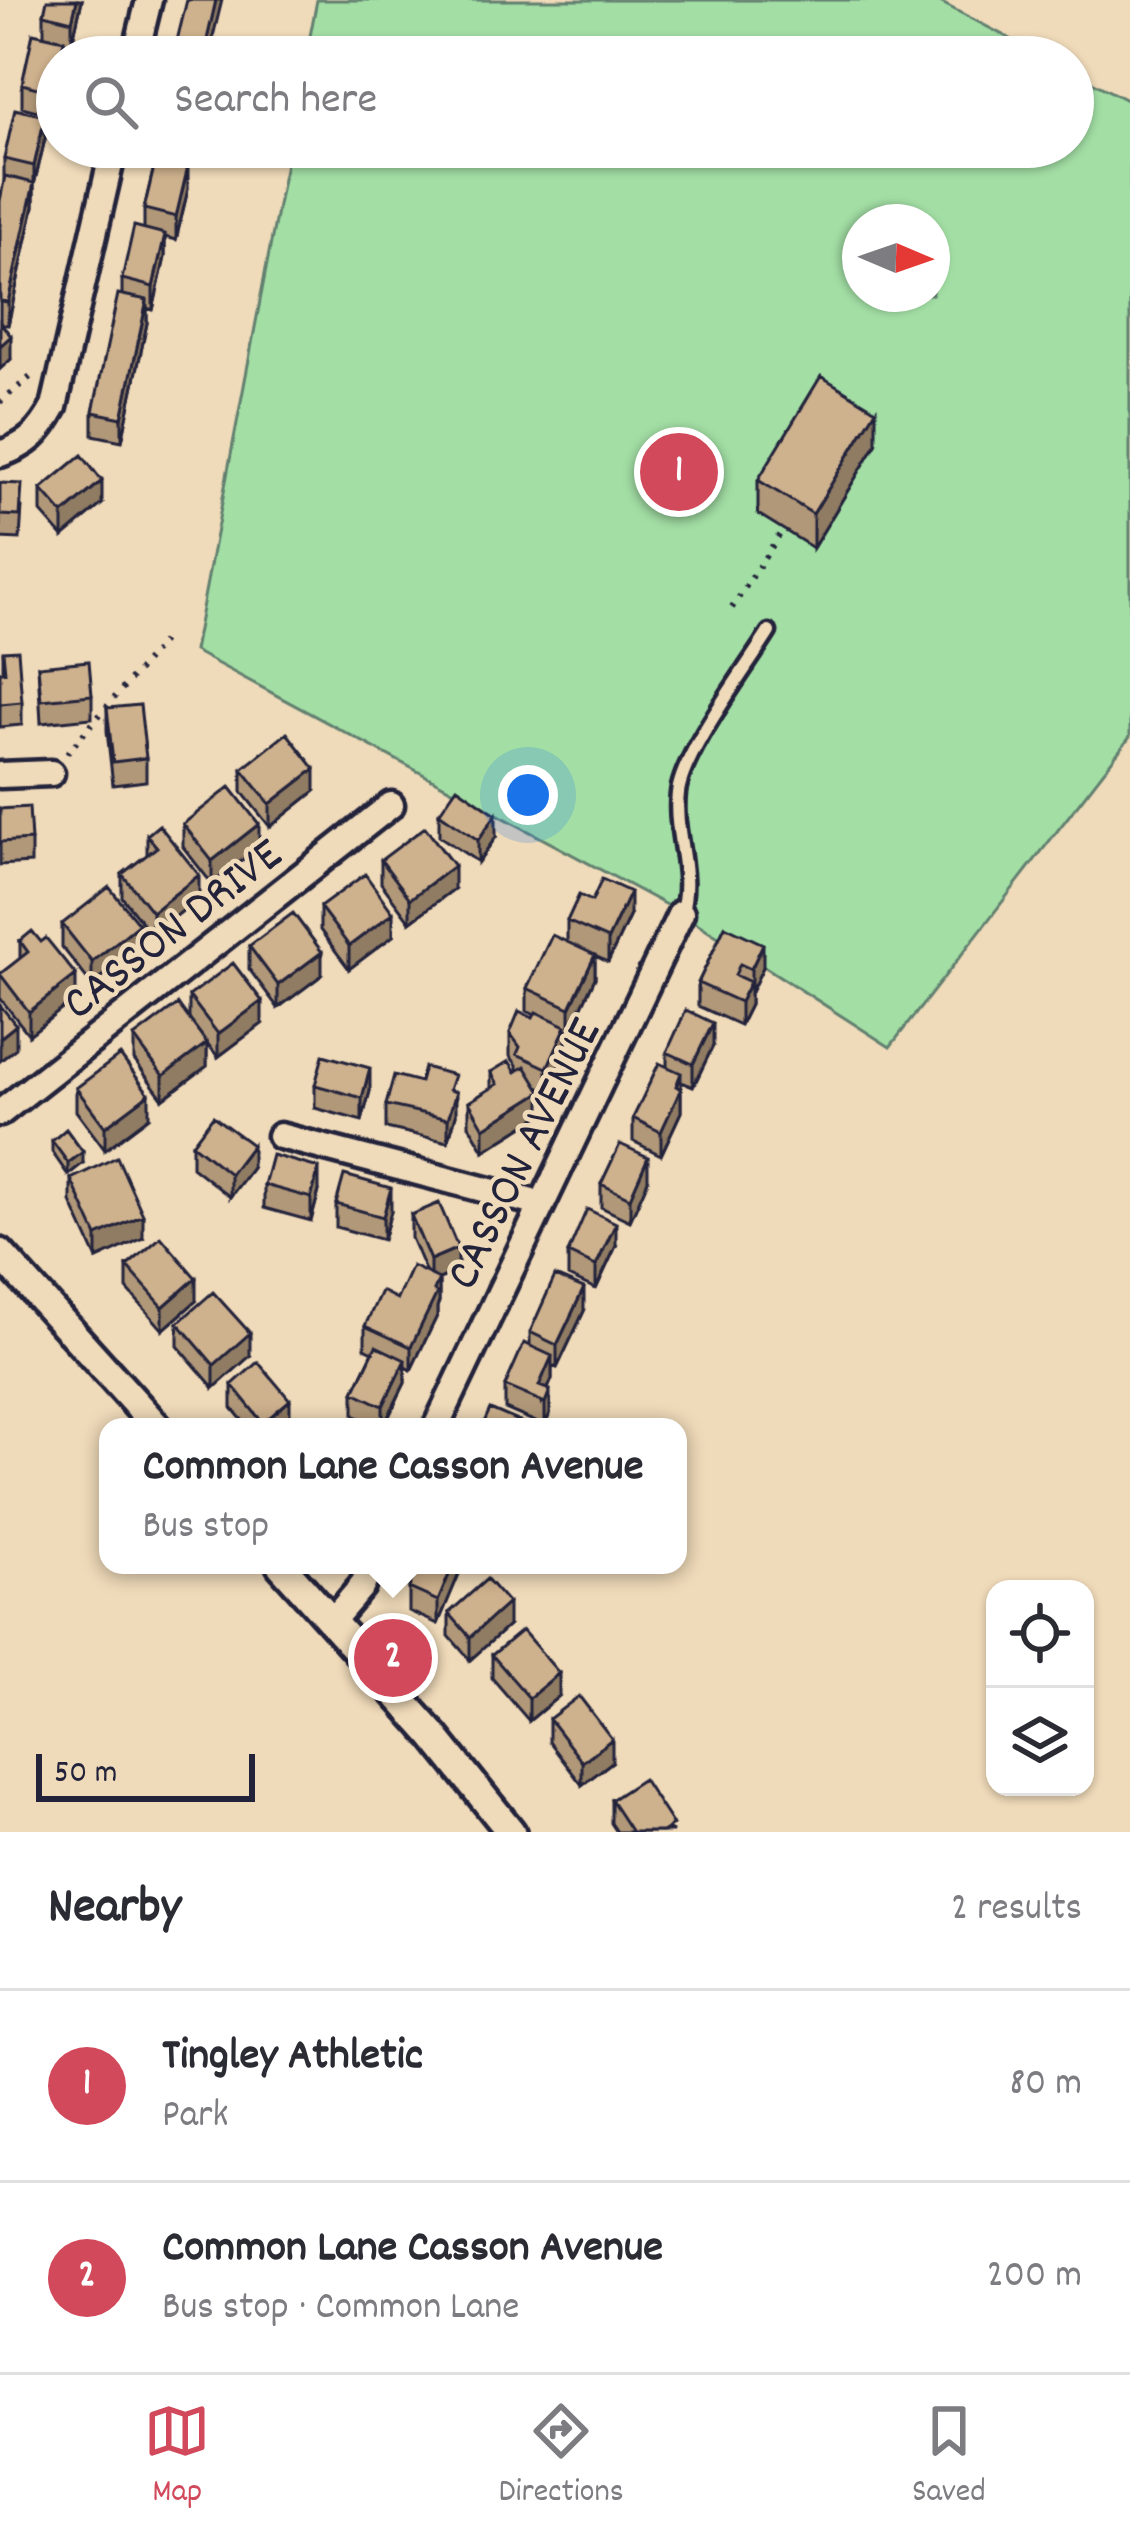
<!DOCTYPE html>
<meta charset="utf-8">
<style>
:root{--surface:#fff;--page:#f7f7f7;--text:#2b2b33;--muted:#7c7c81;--line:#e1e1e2;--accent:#d1495b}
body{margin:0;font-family:Dekko,sans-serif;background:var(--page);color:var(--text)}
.controls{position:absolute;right:36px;bottom:36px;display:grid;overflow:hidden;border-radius:24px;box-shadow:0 3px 9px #0004}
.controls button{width:108px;height:108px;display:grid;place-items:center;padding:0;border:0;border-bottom:3px solid var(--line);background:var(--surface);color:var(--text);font:60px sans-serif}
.compass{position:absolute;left:842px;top:204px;width:108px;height:108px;border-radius:50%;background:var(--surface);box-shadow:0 3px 9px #0004;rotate:92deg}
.scale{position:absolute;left:36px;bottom:30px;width:219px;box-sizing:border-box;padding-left:12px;border:6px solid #22223b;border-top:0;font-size:33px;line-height:42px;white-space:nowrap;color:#22223b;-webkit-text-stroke:9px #efdab9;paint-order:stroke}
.you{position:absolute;left:528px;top:795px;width:42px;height:42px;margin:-30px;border:9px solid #fff;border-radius:50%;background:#1a73e8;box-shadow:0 0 0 18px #1a73e833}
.badge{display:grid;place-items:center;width:78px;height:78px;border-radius:50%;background:var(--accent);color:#fff;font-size:39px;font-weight:700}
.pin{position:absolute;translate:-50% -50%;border:6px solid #fff;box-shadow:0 3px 12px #0006}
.popup{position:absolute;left:99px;top:1418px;width:588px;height:156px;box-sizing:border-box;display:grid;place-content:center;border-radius:24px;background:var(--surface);filter:drop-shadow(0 3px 9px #0005);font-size:39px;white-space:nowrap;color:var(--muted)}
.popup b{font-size:45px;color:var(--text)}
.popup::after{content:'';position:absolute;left:50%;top:100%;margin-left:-24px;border:24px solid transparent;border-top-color:var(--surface)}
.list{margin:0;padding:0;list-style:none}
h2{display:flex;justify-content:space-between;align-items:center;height:156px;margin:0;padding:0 48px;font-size:51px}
h2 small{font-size:39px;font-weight:400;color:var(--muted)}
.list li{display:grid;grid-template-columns:78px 1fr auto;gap:36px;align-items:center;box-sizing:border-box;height:192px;padding:0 48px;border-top:3px solid var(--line)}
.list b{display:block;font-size:45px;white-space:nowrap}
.list p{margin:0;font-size:39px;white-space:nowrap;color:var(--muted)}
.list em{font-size:39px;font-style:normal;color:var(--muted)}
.icon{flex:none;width:66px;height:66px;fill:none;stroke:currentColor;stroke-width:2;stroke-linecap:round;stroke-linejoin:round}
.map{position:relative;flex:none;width:1130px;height:1832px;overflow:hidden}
.search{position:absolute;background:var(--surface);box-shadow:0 3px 9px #0004;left:36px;right:36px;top:36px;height:132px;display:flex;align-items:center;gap:30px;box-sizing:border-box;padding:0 42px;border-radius:66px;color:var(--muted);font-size:45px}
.sheet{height:540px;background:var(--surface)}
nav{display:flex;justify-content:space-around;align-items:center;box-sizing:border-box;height:168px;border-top:3px solid var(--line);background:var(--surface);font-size:33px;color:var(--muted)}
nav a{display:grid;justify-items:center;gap:6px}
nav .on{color:var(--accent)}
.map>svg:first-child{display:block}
.green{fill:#a3dfa5;stroke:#628070;stroke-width:3;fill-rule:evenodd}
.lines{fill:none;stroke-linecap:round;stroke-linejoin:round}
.service-casing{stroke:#22223b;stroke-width:21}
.minor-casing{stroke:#22223b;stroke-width:33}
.tertiary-casing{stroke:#22223b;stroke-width:36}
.path{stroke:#22223b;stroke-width:6;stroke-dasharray:3 9;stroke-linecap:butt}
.service{stroke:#efdab9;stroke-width:12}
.minor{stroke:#efdab9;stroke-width:24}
.tertiary{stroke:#efdab9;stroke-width:27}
.wall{fill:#b19879;stroke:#22223b;stroke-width:3}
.shaded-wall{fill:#907c63;stroke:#22223b;stroke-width:3}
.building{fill:#ceb18d;stroke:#22223b;stroke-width:3}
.labels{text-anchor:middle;stroke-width:9;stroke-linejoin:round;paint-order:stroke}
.street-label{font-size:48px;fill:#22223b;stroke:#efdab9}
</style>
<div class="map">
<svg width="1130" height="1832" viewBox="0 0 1130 1832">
<rect width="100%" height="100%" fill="#efdab9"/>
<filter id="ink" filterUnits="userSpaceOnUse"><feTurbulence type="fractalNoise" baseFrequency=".00833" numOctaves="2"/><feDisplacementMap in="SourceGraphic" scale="24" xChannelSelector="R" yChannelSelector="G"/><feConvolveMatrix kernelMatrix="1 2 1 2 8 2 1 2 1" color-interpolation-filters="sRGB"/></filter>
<g filter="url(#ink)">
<path class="green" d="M317 0H936L1045 57H306Z
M1073 72 1130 102V737L890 1047 681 913 194 651 289 147H1073ZM860 222H932V294H860Z"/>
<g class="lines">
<defs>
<path id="service" d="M681 913C694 874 673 834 678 793 682 754 746 669 769 632"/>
<path id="minor" d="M135 57 149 0
M0 454C28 445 40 433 54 407L114 147
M0 775 51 773
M0 1113 391 805
M280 1136 540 1204
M436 1427 681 913
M332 1621 362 1586 372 1565"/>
<path id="tertiary" d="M0 1253 157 1427
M281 1565 434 1736 511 1832"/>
</defs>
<use href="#service" class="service-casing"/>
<use href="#minor" class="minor-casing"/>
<use href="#tertiary" class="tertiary-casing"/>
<path class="path" d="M0 402 34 374
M732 608 780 534
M67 753 166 638"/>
<use href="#service" class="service"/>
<use href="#minor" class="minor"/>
<use href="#tertiary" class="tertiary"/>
</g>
<path class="wall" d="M82 0 72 44 64 42V57L52 115 22 107V84L44 36V14Z
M45 139 34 185V206L8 325 1 324 11 359 0 369V201L4 182V159Z
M153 147H191L186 166 188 189 176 240 165 237V257L153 310 147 308V323L122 441 93 435V412L122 295V279L144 229V209L155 162H153Z
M876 444 813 548 758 514V480Z
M0 483 22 507 20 539 0 538Z
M41 489 102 504 63 537 41 512Z
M3 651 22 702V725L0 727V672H3Z
M38 666 92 695V718L41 723Z
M107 708 146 758V781L113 785 107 731Z
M242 769 315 791 270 827 242 792Z
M0 809 31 840V863L0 865Z
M439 813 496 837 478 862 439 836Z
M183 824 259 847 212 884 183 847Z
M147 835 199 898 152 935 122 897V874L147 855Z
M381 860 454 889 410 922 381 883Z
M320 907 393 936 349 969 320 930Z
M630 915 608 962 595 956V978L570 1031 566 1029V1049L547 1091 538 1087 541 1115 484 1151 469 1125V1102L491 1088V1072H517V1065L510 1056V1033L533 1018 535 1015 527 1011V988L567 942V921Z
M62 924 139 947 92 985 62 947Z
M725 926 763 967 751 992H750V1005L740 1025 698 1006V983Z
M20 941 41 942 76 998 29 1035 0 998V974L20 959Z
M249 946 322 975 278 1008 249 969Z
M189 996 262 1024 218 1057 207 1043V1066L163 1099 134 1060V1037L189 1018Z
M713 1046 693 1087 681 1082V1112L661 1155 633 1141V1118L667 1066V1052Z
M315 1085 370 1091 362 1121 315 1108Z
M76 1088 149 1117 105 1150 76 1111Z
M454 1091 456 1115 448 1142 386 1128V1105Z
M52 1141 83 1163 68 1175 52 1152Z
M192 1144 252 1168 230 1197 192 1167Z
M71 1179 143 1238 97 1259 71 1202Z
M648 1180 630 1221 601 1207V1184Z
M264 1185 319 1191 311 1221 264 1208Z
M336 1204 391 1211 383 1240 336 1227Z
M411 1215 458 1271 439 1279V1302L437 1307V1316L411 1370 405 1367V1383L384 1427H378L354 1415V1392L373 1352 365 1348V1326L426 1273 411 1238Z
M616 1246 596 1289 568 1276V1253Z
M127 1266 196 1301 163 1330 127 1289Z
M584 1311 557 1368 552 1366V1379L548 1389 550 1413 545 1426 505 1409V1386L530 1346V1332Z
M178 1323 250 1356 214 1388 178 1346Z
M232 1385 290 1423 286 1427H248L232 1408Z
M461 1565V1569L438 1624 409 1611V1588Z
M449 1613 508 1626 470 1660 449 1636Z
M492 1655 559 1696 529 1721 492 1678Z
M549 1719 612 1762 582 1785 549 1742Z
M611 1800 673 1832H617L611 1823Z"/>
<path class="shaded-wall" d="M77 0H82L72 44V21Z
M216 0H222L208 57H203Z
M57 71V94L52 115V92Z
M45 116V139L34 185V206L8 325V302L34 187V166Z
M185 147H191L185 170Z
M188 166V189L176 240V217Z
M165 234V257L153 310V287Z
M147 300V323L122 441V418Z
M11 336V359L0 369V346Z
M876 410V444L813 548V514Z
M102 481V504L63 537V514Z
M315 769V791L270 827V804Z
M496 814V837L478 862V840Z
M259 824V847L212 884V861Z
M454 866V889L410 922V899Z
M199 875V898L152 935V912Z
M630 892V915L608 962V939Z
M393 913V936L349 969V946Z
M139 924V947L92 985V962Z
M763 944V967L751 992V969Z
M322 952V975L278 1008V985Z
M595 955V978L570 1031V1008Z
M76 975V998L29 1035V1012Z
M750 982V1005L740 1025V1002Z
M262 1001V1024L218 1057V1034Z
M713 1023V1046L693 1087V1064Z
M16 1025V1048L0 1061V1038Z
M566 1026V1049L547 1091V1068Z
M207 1043V1066L163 1099V1076Z
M370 1068V1091L362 1121V1098Z
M681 1073V1112L661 1155V1132Z
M456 1092V1115L448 1142V1119Z
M541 1092V1115L484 1151V1128Z
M149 1094V1117L105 1150V1127Z
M252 1145V1168L230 1197V1174Z
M83 1152V1163L68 1175V1163Z
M648 1157V1180L630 1221V1198Z
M319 1168V1191L311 1221V1198Z
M391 1188V1211L383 1240V1217Z
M143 1215V1238L97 1259V1236Z
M616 1223V1246L596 1289V1266Z
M458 1248V1271L439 1279V1302L437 1307V1316L411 1370V1347L430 1283V1260Z
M196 1278V1301L163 1330V1307Z
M584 1288V1311L557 1368V1345Z
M250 1333V1356L214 1388V1365Z
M552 1356V1379L542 1402 539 1386Z
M405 1360V1383L383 1427V1406Z
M550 1390V1413L545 1426V1403Z
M290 1400V1423L286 1427H263V1423Z
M453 1565H461V1569L438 1624V1601Z
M508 1603V1626L470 1660V1637Z
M559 1673V1696L529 1721V1698Z
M612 1739V1762L582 1785V1762Z"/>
<path class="building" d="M47 0H77L72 21 44 14Z
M187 0H216L203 57H173Z
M33 33 64 40 60 57H57V71L52 92 22 84Z
M15 109 45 116 34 166 4 159Z
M156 159 188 166 176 217 144 209Z
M5 176 34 183 8 302 0 301V201Z
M134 226 165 234 153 287 122 279Z
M118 294 147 300 122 418 93 412Z
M0 322 11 336 0 346Z
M821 376 876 410 813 514 758 480Z
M82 455 102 481 63 514 41 489Z
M0 483 22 484 20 516 0 515Z
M18 650 22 702 0 704V672H5L3 651Z
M89 661 92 695 41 700 38 666Z
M140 705 146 758 113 762 107 708Z
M287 733 315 769 270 804 242 769Z
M230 787 259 824 212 861 183 824Z
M457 787 496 814 478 840 439 813Z
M29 807 31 840 0 842V809Z
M159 825 199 875 152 912 122 874 157 847 147 835Z
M425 827 454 866 410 899 381 860Z
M365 874 393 913 349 946 320 907Z
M602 879 630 892 608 939 567 921 579 895 592 901Z
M109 887 139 924 92 962 62 924Z
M293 913 322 952 278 985 249 946Z
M725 926 763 944 751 969 740 964 735 975 750 982 740 1002 698 983Z
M32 931 41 942 46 938 76 975 29 1012 0 974 28 952 20 941Z
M552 935 595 955 570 1008 527 988Z
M233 963 262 1001 218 1034 189 996Z
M178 1004 207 1043 163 1076 134 1037Z
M0 1005 16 1025 0 1038Z
M686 1010 713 1023 693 1064 667 1052Z
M519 1011 533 1018 536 1012 566 1026 547 1068 517 1054 520 1047 510 1033Z
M120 1055 149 1094 105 1127 76 1088Z
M323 1055 370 1068 362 1098 315 1085Z
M509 1061 516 1072 525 1066 541 1092 484 1128 469 1102 498 1084 491 1072Z
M659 1063 681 1073 676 1086 681 1089 661 1132 633 1118Z
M424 1067 454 1075 449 1090 456 1092 448 1119 386 1105 394 1075 420 1082Z
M213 1116 252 1145 230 1174 192 1144Z
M66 1129 83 1152 68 1163 52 1141Z
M620 1144 648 1157 630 1198 601 1184Z
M272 1155 319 1168 311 1198 264 1185Z
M117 1157 143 1215 97 1236 71 1179Z
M344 1175 391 1188 383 1217 336 1204Z
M439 1203 458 1248 430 1260 411 1215Z
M587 1209 616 1223 596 1266 568 1253Z
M161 1237 196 1278 163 1307 127 1266Z
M412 1266 439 1279 434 1291 437 1293 411 1347 365 1326 381 1291 397 1299Z
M555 1276 584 1288 557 1345 530 1332Z
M213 1292 250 1333 214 1365 178 1323Z
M524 1343 552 1356 539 1386 550 1390 545 1403 505 1386Z
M376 1346 405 1360 383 1406 354 1392Z
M258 1362 290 1400 263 1423 232 1385Z
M490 1409 532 1427H482Z
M418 1565H453L438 1601 409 1588Z
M487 1579 508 1603 470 1637 449 1613Z
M522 1630 559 1673 529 1698 492 1655Z
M579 1696 612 1739 582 1762 549 1719Z
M643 1779 673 1825 662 1832H632L611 1800Z"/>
</g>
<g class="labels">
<g class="street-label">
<text transform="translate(170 926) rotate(-38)" y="17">CASSON DRIVE</text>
<text transform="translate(520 1152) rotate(-64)" y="17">CASSON AVENUE</text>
</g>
</g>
</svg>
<div class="controls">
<button><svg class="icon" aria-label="locate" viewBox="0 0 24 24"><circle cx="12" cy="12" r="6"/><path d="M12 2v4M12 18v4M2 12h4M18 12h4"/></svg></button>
<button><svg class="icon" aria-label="layers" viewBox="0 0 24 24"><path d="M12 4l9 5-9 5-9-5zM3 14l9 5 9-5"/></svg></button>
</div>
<svg class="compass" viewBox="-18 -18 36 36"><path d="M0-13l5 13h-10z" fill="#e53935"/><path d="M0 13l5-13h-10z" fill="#7c7c81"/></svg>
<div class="scale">50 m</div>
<div class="you"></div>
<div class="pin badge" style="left:679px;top:472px">1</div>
<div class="pin badge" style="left:393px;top:1658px">2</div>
<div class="popup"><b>Common Lane Casson Avenue</b>Bus stop</div>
<div class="search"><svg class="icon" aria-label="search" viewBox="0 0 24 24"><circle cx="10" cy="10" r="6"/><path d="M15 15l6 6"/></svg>Search here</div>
</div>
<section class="sheet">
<h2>Nearby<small>2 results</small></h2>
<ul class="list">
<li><span class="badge">1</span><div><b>Tingley Athletic</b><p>Park</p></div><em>80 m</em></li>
<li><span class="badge">2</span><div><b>Common Lane Casson Avenue</b><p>Bus stop · Common Lane</p></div><em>200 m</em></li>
</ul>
</section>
<nav>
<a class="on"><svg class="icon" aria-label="map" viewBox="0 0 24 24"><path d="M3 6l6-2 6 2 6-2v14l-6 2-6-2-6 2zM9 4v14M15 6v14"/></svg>Map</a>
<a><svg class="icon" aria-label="directions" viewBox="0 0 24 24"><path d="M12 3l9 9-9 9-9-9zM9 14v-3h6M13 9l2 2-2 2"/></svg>Directions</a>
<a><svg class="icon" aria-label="saved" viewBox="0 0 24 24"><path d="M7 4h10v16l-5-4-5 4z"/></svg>Saved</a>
</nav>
